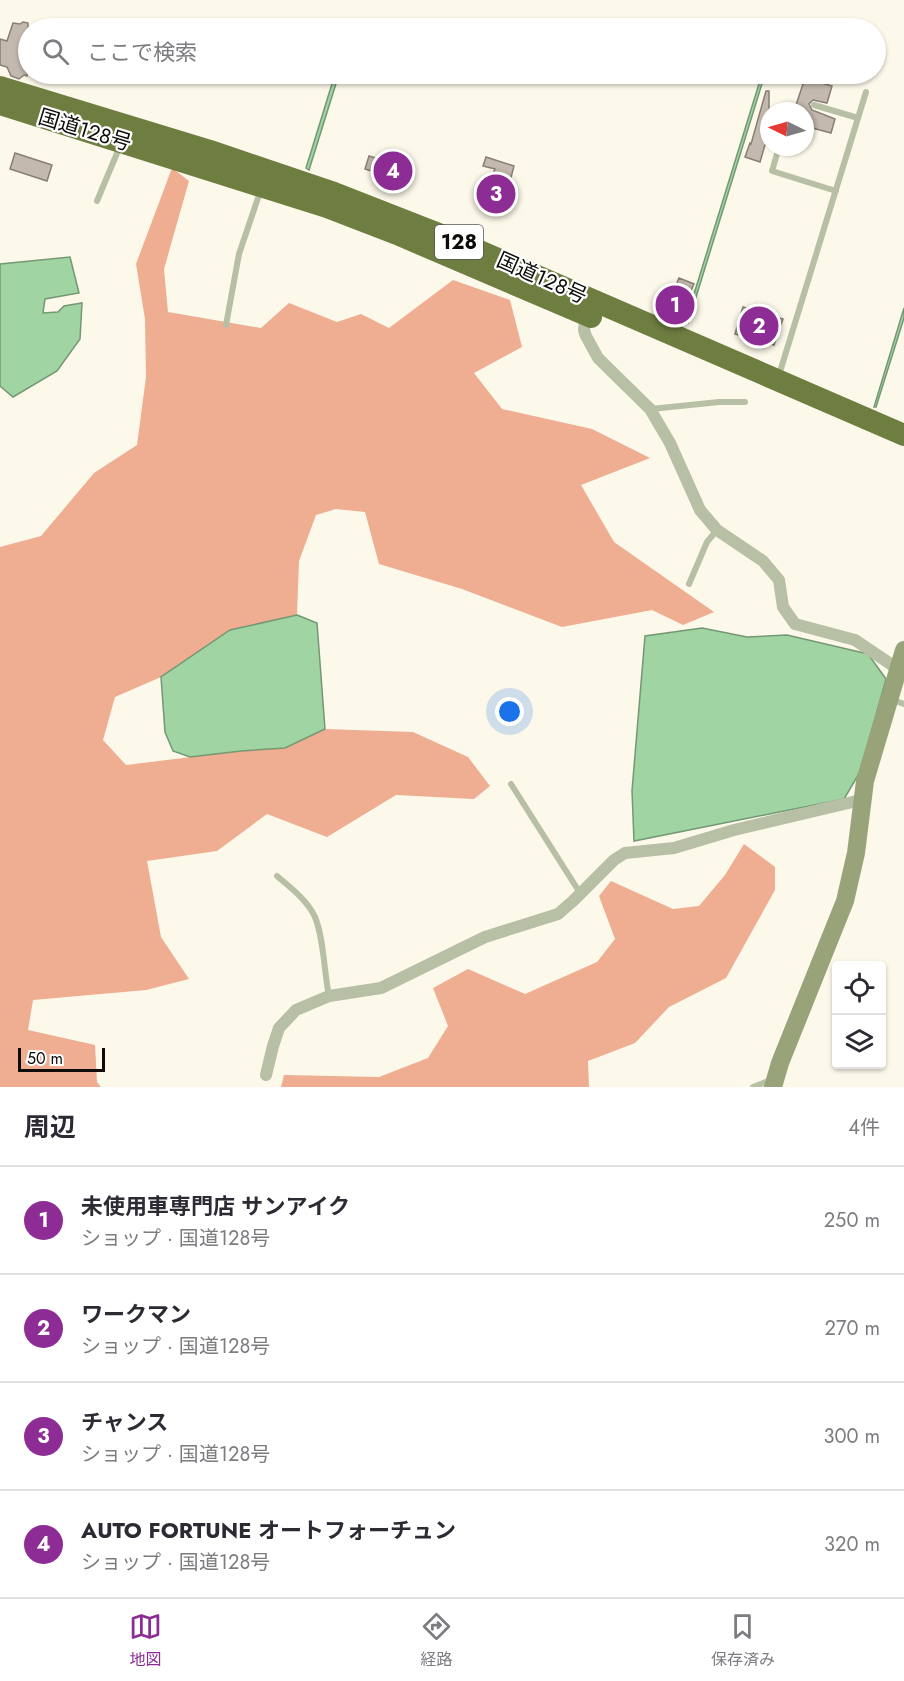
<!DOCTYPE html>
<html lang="ja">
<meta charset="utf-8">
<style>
:root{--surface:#fff;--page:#f2f2f3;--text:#2b2b33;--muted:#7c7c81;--line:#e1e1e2;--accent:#8d2c94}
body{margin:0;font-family:Jost,"Noto Sans JP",sans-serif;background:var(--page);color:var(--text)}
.controls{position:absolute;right:18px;bottom:18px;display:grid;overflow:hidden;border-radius:6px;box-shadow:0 2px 4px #0004}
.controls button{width:54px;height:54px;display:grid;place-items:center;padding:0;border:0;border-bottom:2px solid var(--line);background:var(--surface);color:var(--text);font:30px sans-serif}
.compass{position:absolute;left:760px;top:102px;width:54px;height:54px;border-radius:50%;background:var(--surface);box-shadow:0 2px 4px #0004;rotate:275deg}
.scale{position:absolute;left:18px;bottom:15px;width:87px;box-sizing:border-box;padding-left:6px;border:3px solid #0d0c08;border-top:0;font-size:16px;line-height:21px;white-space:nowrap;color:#0d0c08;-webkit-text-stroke:4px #fff;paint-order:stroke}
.you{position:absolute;left:510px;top:712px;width:21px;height:21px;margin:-15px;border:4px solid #fff;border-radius:50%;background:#1a73e8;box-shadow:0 0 0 9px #1a73e833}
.badge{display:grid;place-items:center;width:39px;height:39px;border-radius:50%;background:var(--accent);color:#fff;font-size:20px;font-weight:700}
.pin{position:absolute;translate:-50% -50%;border:3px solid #fff;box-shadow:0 2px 6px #0006}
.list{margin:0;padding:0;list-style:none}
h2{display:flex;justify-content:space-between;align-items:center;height:78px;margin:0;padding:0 24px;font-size:26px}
h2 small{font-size:20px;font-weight:400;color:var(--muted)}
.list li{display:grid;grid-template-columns:39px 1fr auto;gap:18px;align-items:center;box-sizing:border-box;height:108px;padding:0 24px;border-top:2px solid var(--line)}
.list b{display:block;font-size:22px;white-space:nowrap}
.list p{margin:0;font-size:20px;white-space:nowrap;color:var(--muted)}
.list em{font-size:20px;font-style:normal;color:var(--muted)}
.icon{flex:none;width:33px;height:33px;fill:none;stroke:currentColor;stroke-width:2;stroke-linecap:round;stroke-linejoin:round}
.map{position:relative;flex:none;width:904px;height:1087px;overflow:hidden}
.search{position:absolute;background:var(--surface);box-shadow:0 2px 4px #0004;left:18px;right:18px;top:18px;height:66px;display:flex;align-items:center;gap:15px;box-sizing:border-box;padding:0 21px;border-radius:33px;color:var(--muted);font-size:22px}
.sheet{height:510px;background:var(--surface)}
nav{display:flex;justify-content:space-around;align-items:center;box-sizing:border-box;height:84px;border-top:2px solid var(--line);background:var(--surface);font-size:16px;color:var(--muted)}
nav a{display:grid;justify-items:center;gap:3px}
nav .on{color:var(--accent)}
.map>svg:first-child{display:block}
.forest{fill:#efad92}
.water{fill:#a0d4a3;stroke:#749874;stroke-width:1.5}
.building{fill:#c3b9ae;stroke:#887e74;stroke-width:1.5}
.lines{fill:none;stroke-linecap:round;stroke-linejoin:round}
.lane{stroke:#b7bfa4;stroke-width:6}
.street{stroke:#b7bfa4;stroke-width:12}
.secondary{stroke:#98a37a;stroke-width:18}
.highway{stroke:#6e7d40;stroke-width:22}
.labels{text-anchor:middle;stroke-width:4.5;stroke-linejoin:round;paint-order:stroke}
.shield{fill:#fff;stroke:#565552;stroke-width:1.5}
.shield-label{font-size:20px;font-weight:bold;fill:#0d0c08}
.street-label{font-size:21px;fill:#0d0c08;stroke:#fff}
</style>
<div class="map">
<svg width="904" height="1087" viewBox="0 0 904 1087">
<rect width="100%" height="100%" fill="#fcf8ea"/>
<path class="forest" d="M172 168 189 181 164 269 168 312 261 328 289 303 337 322 361 314 389 328 453 280 510 300 522 347 474 373 502 409 592 429 650 458 581 485 614 542 714 612 683 625 652 610 562 627 462 589 379 564 365 512 336 509 316 515 299 561 297 615 230 630 161 677 115 697 103 740 126 765 241 751 285 748 325 729 413 732 468 757 490 786 474 799 396 795 327 837 267 814 217 851 147 861 161 937 189 979 146 990 33 1000 28 1030 95 1045 97 1082 101 1087H0V547L41 536 94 473 137 445 146 377 145 319 136 264Z
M744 844 775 867V890L726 978 669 1007 635 1043 588 1061 589 1087H281L284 1075 379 1077 428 1058 448 1026 433 988 468 969 525 994 597 962 615 939 599 896 611 881 673 909 699 906 725 875Z"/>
<path class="water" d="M335 74H339L309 170 306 168Z
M762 74H765L688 323H685Z
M70 257 79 293 45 299 43 313 58 312 64 306 82 303 80 339 57 371 13 397 0 386V264Z
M904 308V318L876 407H874Z
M297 615 317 623 325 729 285 748 241 751 190 757 173 751 165 732 161 677 230 630Z
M702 628 747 637 787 635 868 654 886 679 860 772 844 799 634 841 632 791 645 636Z"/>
<path class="building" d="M23 22 28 23V70L27 76 24 75 19 79 11 76 7 67 0 65V39L7 41 13 23 20 24Z
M805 78 832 86 827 103 813 100 809 104 812 110 835 119 831 133 805 126V111H794Z
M766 91H769V146L765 145 760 162 745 157 750 143 751 144Z
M15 153 52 165 47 181 10 169Z
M369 156 404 167 400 180 365 169Z
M486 157 514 166 508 189 511 190 503 208 482 199 495 169 483 166Z
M679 278 694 284 688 297 685 296 676 318 664 313Z
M743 307 783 319 774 345 735 334Z"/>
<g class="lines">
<path class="lane" d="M814 105 858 118
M779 147 772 171 836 191
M97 201 120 146
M226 325 239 254 260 192
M779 375 866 92
M651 409 719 402H745
M689 584 707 542 717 530
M890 699 904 704
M511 784 580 893
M277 876C291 888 307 900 315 917 324 939 324 972 329 996
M753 1087 771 1080"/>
<path class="street" d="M586 314 584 330 586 336 598 358 650 409 670 443 700 510 717 530 763 561 779 580 783 607 795 624 855 640 898 669 904 670
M266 1075 273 1046 279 1028 296 1010 329 996 381 988 485 937 558 914 573 901 614 860 625 853 674 848 734 830 861 800"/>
<path class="secondary" d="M773 1087 780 1063 845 901 856 853 865 781 904 650"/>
<path class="highway" d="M0 87 210 151 334 193 454 240 904 435
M0 104 327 207 397 234 591 317"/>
</g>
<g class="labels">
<rect class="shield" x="435" y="225" width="48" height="34" rx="4.5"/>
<g class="shield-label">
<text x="459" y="249">128</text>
</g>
<g class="street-label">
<text transform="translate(85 130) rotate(17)" y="7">国道128号</text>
<text transform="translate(542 278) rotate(24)" y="7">国道128号</text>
</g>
</g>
</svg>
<div class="controls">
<button><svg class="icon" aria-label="locate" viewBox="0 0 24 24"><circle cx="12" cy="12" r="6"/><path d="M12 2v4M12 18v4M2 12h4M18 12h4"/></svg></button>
<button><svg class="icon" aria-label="layers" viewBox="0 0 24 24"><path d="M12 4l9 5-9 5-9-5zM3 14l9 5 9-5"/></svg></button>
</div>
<svg class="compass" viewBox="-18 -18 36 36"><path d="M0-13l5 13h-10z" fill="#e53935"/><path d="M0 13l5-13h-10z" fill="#7c7c81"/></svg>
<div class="scale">50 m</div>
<div class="you"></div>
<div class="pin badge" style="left:675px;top:305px">1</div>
<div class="pin badge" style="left:759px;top:326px">2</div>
<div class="pin badge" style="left:496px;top:194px">3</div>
<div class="pin badge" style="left:393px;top:171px">4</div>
<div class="search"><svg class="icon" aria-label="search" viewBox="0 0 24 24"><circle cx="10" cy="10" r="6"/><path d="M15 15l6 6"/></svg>ここで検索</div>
</div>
<section class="sheet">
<h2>周辺<small>4件</small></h2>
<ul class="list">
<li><span class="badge">1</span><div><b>未使用車専門店 サンアイク</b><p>ショップ · 国道128号</p></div><em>250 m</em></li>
<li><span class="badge">2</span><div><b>ワークマン</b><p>ショップ · 国道128号</p></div><em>270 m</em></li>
<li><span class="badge">3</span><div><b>チャンス</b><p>ショップ · 国道128号</p></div><em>300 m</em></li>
<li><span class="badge">4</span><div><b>AUTO FORTUNE オートフォーチュン</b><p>ショップ · 国道128号</p></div><em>320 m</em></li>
</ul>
</section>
<nav>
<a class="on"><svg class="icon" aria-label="map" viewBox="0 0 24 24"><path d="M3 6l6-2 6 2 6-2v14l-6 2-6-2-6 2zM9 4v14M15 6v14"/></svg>地図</a>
<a><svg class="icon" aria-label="directions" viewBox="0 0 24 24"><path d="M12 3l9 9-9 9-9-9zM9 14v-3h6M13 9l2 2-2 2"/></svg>経路</a>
<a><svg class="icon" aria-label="saved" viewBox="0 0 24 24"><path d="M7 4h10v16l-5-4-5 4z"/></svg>保存済み</a>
</nav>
